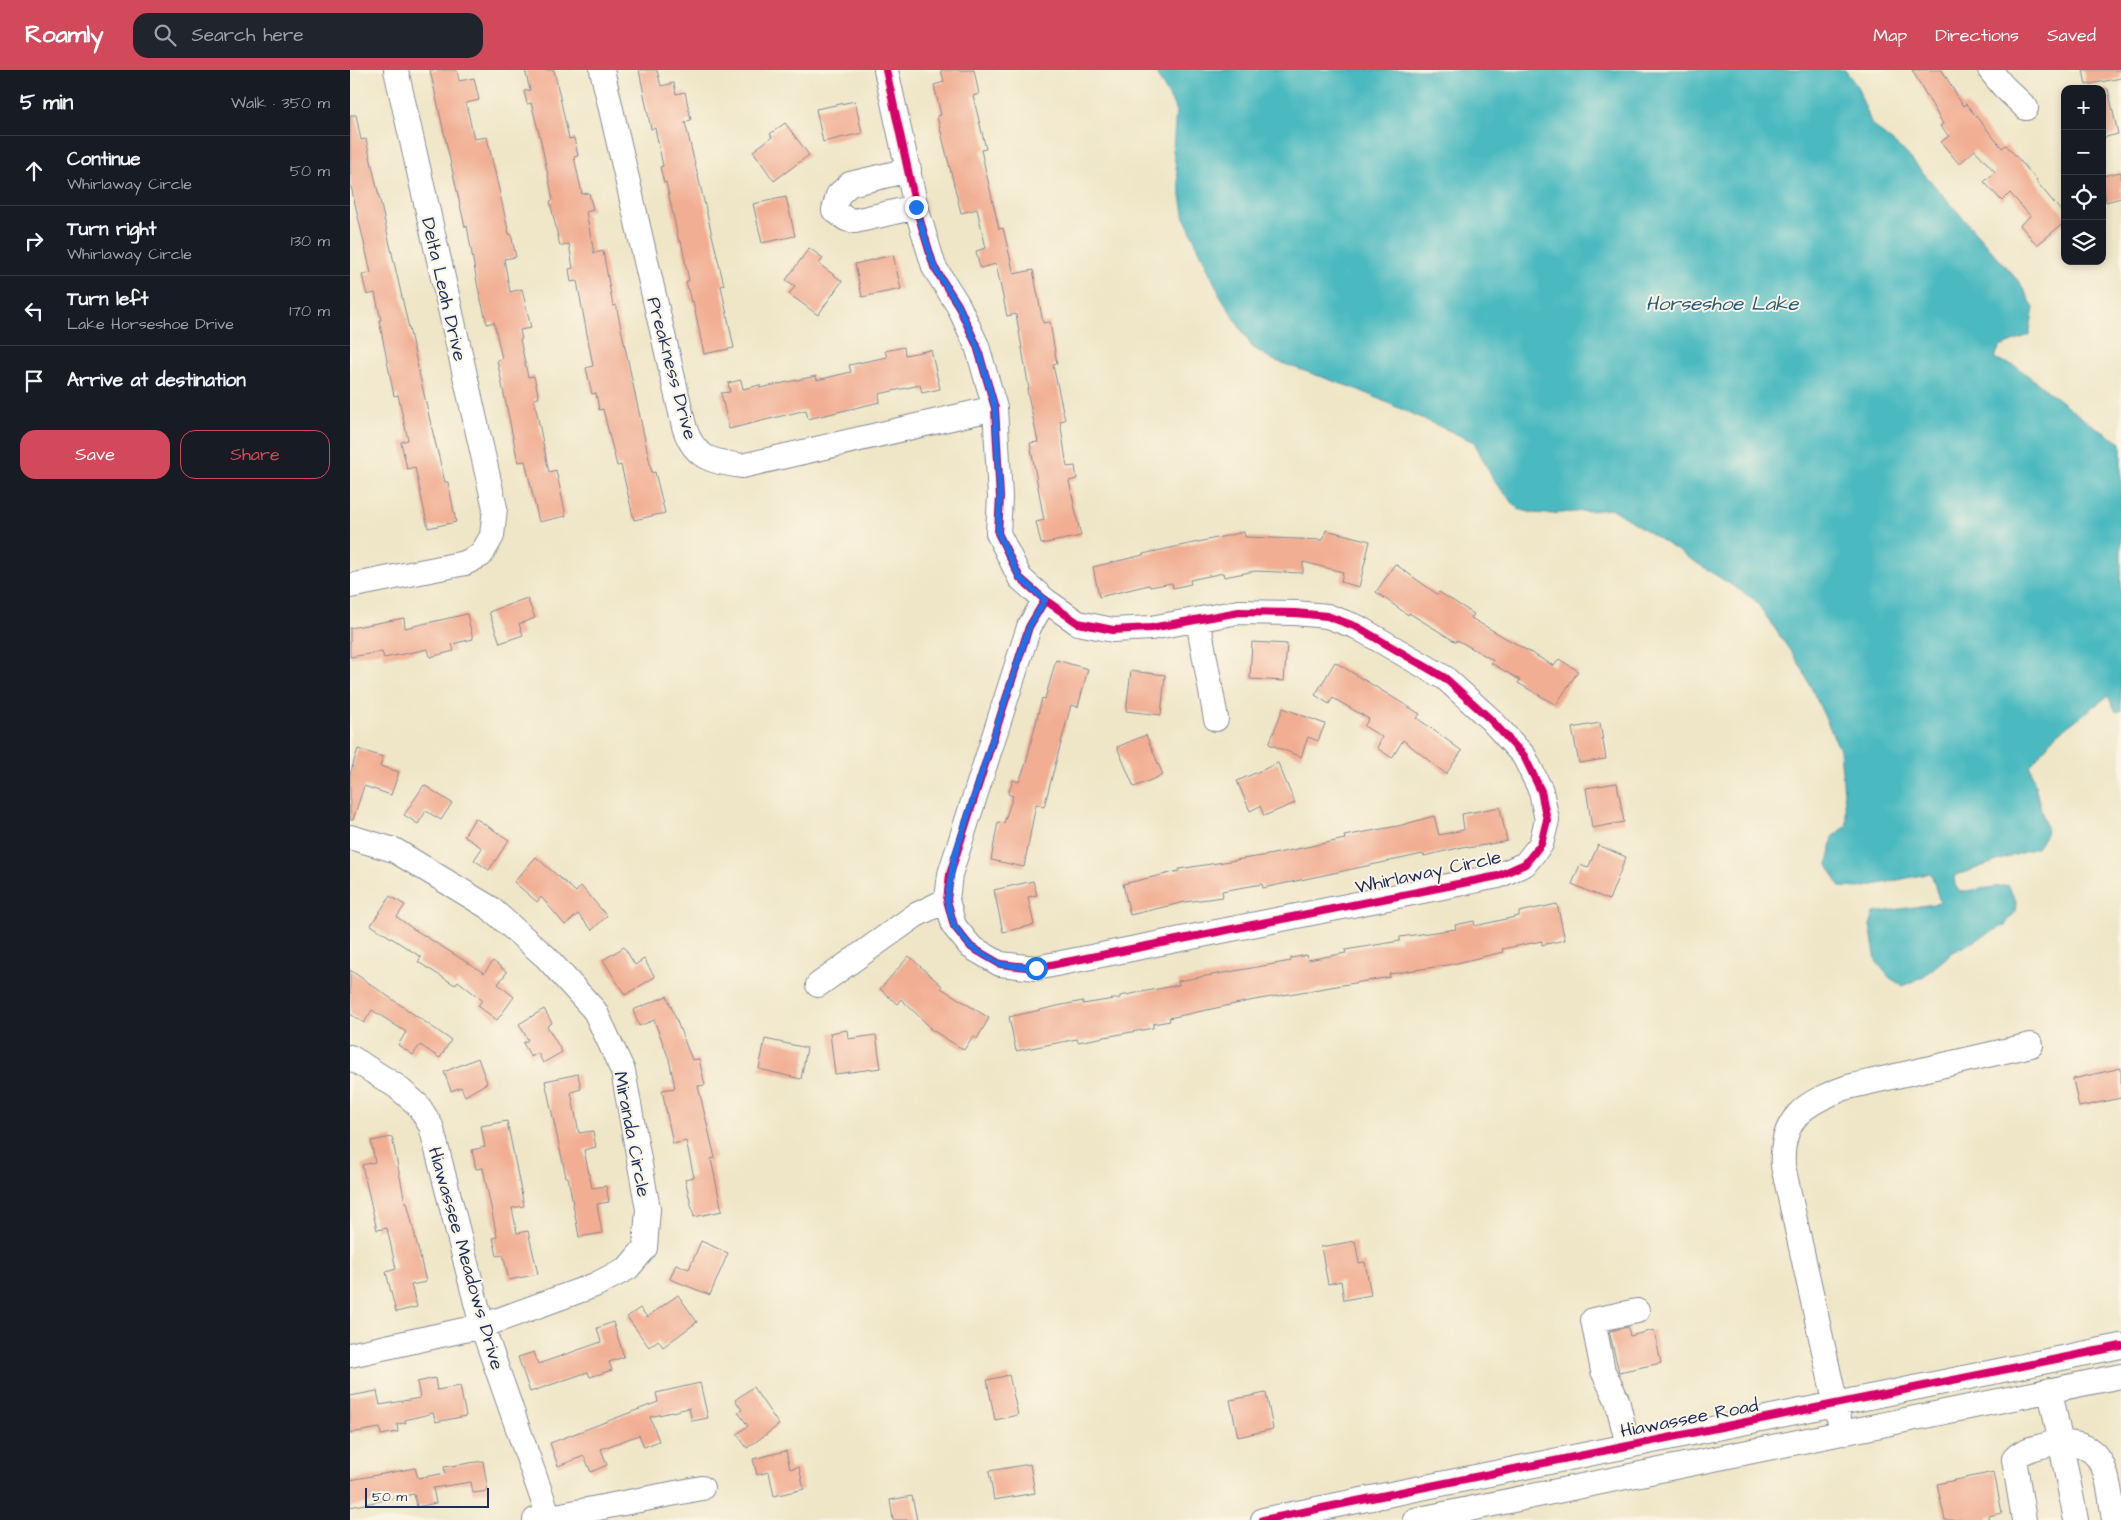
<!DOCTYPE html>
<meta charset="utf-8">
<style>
:root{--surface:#171b24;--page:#20242c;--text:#f1f3f6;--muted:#9ea1a6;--line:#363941;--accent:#d1495b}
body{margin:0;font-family:"Architects Daughter",sans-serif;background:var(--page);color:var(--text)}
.controls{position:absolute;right:15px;top:15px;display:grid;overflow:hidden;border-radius:10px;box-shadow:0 2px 8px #0003}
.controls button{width:45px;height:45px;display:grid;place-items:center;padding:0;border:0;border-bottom:1px solid var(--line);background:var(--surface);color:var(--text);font:25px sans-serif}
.scale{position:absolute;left:15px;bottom:12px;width:124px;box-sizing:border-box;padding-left:5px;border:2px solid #1b2f5e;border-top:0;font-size:14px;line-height:18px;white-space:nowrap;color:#1b2f5e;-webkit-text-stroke:4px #fcf5e5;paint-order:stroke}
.stop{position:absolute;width:15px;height:15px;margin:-11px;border:4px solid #1a73e8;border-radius:50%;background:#fff}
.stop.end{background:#1a73e8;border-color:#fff;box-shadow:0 1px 5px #0008}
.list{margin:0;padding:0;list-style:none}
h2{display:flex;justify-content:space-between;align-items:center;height:65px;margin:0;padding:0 20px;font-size:21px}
h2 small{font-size:16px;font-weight:400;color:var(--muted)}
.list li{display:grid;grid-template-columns:32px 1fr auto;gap:15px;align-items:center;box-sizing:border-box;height:70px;padding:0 20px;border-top:1px solid var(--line)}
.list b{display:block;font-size:19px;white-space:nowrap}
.list p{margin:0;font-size:16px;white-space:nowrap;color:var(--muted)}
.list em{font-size:16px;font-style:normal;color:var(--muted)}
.actions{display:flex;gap:10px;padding:15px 20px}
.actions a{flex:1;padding:11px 0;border:1px solid var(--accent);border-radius:15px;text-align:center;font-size:18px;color:var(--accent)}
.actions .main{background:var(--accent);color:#fff}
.icon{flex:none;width:28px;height:28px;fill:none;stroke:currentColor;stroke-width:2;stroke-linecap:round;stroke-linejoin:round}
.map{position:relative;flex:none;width:1771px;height:1450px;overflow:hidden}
header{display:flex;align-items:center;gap:30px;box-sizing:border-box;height:70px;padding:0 25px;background:var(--accent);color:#fff}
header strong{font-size:24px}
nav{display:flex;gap:28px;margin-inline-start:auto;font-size:18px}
.search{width:350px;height:45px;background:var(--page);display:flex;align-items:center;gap:12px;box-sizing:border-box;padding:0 18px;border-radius:15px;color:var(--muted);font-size:19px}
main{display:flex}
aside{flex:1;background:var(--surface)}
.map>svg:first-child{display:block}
.water{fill:#4bbac0;stroke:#33748f}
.building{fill:#f1ae93}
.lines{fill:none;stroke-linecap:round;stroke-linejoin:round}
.minor-casing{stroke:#858a93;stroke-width:26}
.minor{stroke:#fff;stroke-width:24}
.cycleway-casing{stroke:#fcf5e5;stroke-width:11}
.cycleway{stroke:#d6006c;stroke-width:8}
.route{stroke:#1a73e8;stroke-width:6}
.labels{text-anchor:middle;stroke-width:4;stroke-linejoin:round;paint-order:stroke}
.street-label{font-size:19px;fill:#1b2f5e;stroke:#fcf5e5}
.water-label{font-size:20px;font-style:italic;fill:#29597b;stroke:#fcf5e5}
</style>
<header>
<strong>Roamly</strong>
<div class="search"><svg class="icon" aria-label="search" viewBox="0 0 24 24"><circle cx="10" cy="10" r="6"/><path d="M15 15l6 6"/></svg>Search here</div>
<nav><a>Map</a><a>Directions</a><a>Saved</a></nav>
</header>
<main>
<aside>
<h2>5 min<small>Walk · 350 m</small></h2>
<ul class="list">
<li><svg class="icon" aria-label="ahead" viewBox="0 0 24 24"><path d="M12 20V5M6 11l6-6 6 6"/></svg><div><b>Continue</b><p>Whirlaway Circle</p></div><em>50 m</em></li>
<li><svg class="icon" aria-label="right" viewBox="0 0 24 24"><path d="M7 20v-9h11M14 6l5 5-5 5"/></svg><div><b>Turn right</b><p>Whirlaway Circle</p></div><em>130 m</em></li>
<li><svg class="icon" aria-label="left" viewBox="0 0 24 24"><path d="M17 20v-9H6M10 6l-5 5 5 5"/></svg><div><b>Turn left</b><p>Lake Horseshoe Drive</p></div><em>170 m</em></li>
<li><svg class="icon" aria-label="arrive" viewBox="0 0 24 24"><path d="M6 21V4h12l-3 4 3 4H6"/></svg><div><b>Arrive at destination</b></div></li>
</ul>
<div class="actions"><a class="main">Save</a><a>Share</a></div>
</aside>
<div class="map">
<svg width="1771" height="1450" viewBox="0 0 1771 1450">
<rect width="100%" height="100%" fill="#fcf5e5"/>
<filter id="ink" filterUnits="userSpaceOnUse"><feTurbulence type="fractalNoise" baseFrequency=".02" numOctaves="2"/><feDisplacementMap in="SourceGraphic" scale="10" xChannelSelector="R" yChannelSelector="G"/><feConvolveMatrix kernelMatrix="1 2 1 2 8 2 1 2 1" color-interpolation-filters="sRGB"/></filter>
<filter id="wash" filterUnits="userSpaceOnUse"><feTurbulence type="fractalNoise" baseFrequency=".0096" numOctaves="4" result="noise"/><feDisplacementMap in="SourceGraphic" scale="20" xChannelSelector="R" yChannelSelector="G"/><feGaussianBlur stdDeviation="1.12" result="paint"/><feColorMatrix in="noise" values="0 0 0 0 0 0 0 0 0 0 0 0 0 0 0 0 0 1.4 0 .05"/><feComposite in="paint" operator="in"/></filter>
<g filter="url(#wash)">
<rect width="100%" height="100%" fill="#efe6c8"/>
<path class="water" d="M804 0H1495L1507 16 1522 55 1555 82 1670 213 1684 238 1679 265 1650 277 1644 288 1667 297 1739 353 1771 373V641L1766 642 1758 626 1707 664 1680 696 1697 762 1688 777 1604 806 1605 815 1610 822 1658 815 1666 832 1665 842 1655 855 1603 882 1574 906 1553 916 1540 908 1526 891 1520 855 1524 843 1590 833 1581 803 1510 818 1490 817 1478 795 1483 766 1497 756 1490 680 1452 598 1405 530 1262 439 1198 444 1183 443 1168 439 1144 411 1124 372 1009 320 923 290 902 277 870 225 835 149 823 80 826 39Z"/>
<g id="blocks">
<path class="building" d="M80 0H107L109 11 124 8 129 30 116 33 124 69 137 67 159 164H161L166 187 154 189 160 222 172 219 181 258 170 260 172 269H170L178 307 184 306 189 328 184 329 199 402 206 400 216 446 189 452 175 391 168 392 147 290 152 289 144 252 137 254 128 218 117 156 115 157Z
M175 0H204L219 69 224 68 228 86 224 87 232 124 239 123 243 140 236 142 244 183 253 181 263 236 266 235 302 403 305 402 315 443 284 450 271 395 267 396 253 339 249 340 246 323 242 324 236 298 243 296 227 211 221 212 219 199 223 198 219 174 210 176 200 131 203 130 190 67 181 33 177 34 174 21 180 20Z
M289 0H307L311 16 324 13 326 24 335 22 341 50 335 52 374 215 371 216 384 278 354 284 343 231 341 232 336 211H339L331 171 329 172 316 112 314 113 310 97 313 96 305 58 301 59Z
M591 0H624L629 24 623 26 636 79 631 80 649 159 653 158 664 204 683 200 693 253 700 252 707 294 703 295 715 350 710 351 717 397 725 396 727 409 719 411 731 466 691 474 686 452 694 450 680 373 688 372 677 320 679 319 666 244 657 246 646 194 630 198 626 181 636 178 627 139 611 143 587 46 591 45 584 15 594 12Z
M1562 0H1592L1613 36 1616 34 1652 78 1656 75 1687 110 1686 111 1715 146V152L1687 175 1670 155 1680 146 1660 123 1652 131 1634 112 1645 102 1625 80 1609 94 1591 72 1599 66 1590 56 1593 54Z
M1733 0H1771V8L1736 15Z
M1752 19H1758L1768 64 1752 68Z
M505 31 512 63 473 72 466 39Z
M0 45H6L11 70 16 69 81 355 95 412H98L106 452 78 458 65 397 57 399 51 372 58 370 48 325 44 326 29 250H31L25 223 17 225 12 205 21 203 0 112Z
M435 53 459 85 424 111 403 81 422 67 420 64Z
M1771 102V128L1756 132 1752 106Z
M436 127 445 166 412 173 403 134Z
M459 178 473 188 469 194 492 211 468 245 439 224 445 216 436 210Z
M543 185 551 219 512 227 505 194Z
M554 277 555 285 581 280 590 319 572 323 570 315 529 324 530 332 475 345 458 349 456 340 379 359 371 323 380 322 378 313 391 310 393 319 410 315V318L466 306 467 310 501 302 499 295 537 287 535 281Z
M976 460 1020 471 1009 517 991 512 993 502 953 492V503L905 501 874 507 873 503 840 510 841 514 823 518 822 513 800 517 799 515 749 527 743 497 793 485V484L894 462 895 467 973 470Z
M1045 494 1087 524 1089 522 1124 544 1121 548 1204 596 1209 589 1228 601 1206 635 1168 613 1170 610 1141 593 1143 590 1107 570 1106 572 1059 543 1058 545 1026 522Z
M177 528 185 548 169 554 173 565 150 573 139 542Z
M117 544 123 569 102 574 104 581 80 587 78 579 34 588 32 582 0 587V558L54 548 55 558Z
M902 572 937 574 934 611 900 609Z
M706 590 738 599 728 637 721 635 694 737 686 734 674 797 641 790 648 752 654 753 663 726 658 724 663 710 669 712 676 693 692 628 695 629Z
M985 592 1070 644 1067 648 1112 681 1096 704 1053 670 1042 688 1027 678 1032 667 1014 656 1019 649 983 628 979 634 965 625Z
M781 601 815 605 811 645 776 641Z
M933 638 975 654 968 671 958 667 951 687 919 674Z
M1250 653 1256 689 1229 693 1222 658Z
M796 665 813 705 784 717 767 677Z
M8 679 33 687 30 696 49 702 41 725 14 716 3 750H0V704Z
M928 693 945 733 914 746 910 736 900 741 887 711Z
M1267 713 1274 752 1242 758 1236 718Z
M74 715 102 733 91 750 76 741 68 754 54 745Z
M1150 737 1157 771 1118 778 1117 776 1074 786 1073 784 913 818 912 814 872 821 873 827 835 832 780 845 773 814 829 801V799L918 785 995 769 994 766 1048 756 1084 746 1089 765 1114 760 1112 744Z
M125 748 159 770 139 800 124 790 132 778 114 766Z
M1248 775 1276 787 1259 830 1222 814 1230 795 1238 798Z
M186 787 226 822 231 816 257 846 242 860 228 844 215 855 191 827 187 832 164 812Z
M683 811 687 825 678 827 684 855 653 862 644 820Z
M40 826 55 835 47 847 62 858 134 903 143 891 157 902 148 914 164 927 147 950 128 936 132 930 108 911 105 915 68 892 71 887 21 855Z
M1207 834 1215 870 1192 875V871L1152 879 1153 882 1098 895 1039 904 1040 907 904 930 819 948 820 951 803 954V958L728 972 727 969 666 981 659 947 712 935 733 931V934L770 928V926L829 915 828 911 941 891V888L957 885 958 890 996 883 995 880 1050 871V867L1106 859 1105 855 1124 851 1125 856 1169 846V842Z
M274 877 285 895 294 889 305 907 275 925 253 890Z
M559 886 592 916 591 918 639 948 627 969 623 966 614 980 579 958 580 957 551 929 547 934 530 919Z
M0 900 101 970 90 988 70 975 63 985 48 975 56 962 22 940 14 953 0 944Z
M317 926 342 990 349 989 355 1015 348 1016 365 1088 361 1089 372 1141 344 1147 335 1109 344 1107 336 1071 323 1074 312 1020 325 1018 319 989 304 950 289 956 283 940Z
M194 939 202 953 197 956 212 982 193 993 188 983 181 987 173 973 178 970 169 954Z
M497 960 498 969 526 965 531 998 485 1004 480 963Z
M415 969 457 978 451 1009 409 999Z
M128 988 137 1013 115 1026 111 1017 101 1021 94 1002Z
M1771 998V1028L1729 1037 1723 1009Z
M228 1004 231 1019 221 1022 229 1063 243 1061 246 1077 234 1080 242 1118 256 1116 259 1132 247 1134 252 1163 229 1167 218 1107H216L195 1011Z
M157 1051 174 1136 162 1138 167 1163 178 1161 188 1204 159 1210 153 1185 147 1186 143 1168 147 1167 133 1098 126 1099 122 1080 135 1077 131 1056Z
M42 1067 55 1132H57L76 1212 61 1215 67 1237 46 1242 36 1202 46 1199 37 1158 27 1160 12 1095 25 1092 21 1071Z
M351 1171 378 1183 360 1225 320 1209 326 1194 339 1199Z
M1005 1171 1009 1193 1015 1192 1021 1225 994 1230 991 1211 978 1214 971 1177Z
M328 1225 347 1252 313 1277 308 1270 299 1277 277 1247 290 1238 297 1247Z
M263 1252 274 1287 259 1292 262 1300 240 1307 238 1302 180 1322 168 1287 184 1282 188 1294 251 1272 247 1258Z
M1278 1257 1280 1266 1304 1260 1311 1293 1269 1302 1259 1261Z
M659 1305 668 1345 645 1350 637 1310Z
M85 1308 87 1320 110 1316 116 1346 86 1352 83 1343 55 1350 56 1353 47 1354 48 1362 31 1365 30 1358 0 1363V1326L27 1321 30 1335 70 1328 67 1312Z
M350 1313 358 1348 342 1351 339 1338 300 1347 309 1371 294 1377 289 1365 251 1379 257 1395 241 1402 234 1386 208 1396 200 1373 308 1332 306 1323Z
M403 1317 429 1355 397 1378 387 1364 398 1356 388 1342 392 1340 385 1330Z
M916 1323 923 1359 888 1367 880 1330Z
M436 1381 440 1399 449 1397 454 1419 424 1426 419 1402 407 1405 403 1389Z
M133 1391 138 1421 123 1423 121 1412 83 1418 86 1433 67 1437 64 1424 0 1437V1410L65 1398 68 1408 95 1403 94 1397Z
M680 1394 685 1423 644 1430 639 1401Z
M1644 1402 1652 1443 1638 1446V1450H1595L1587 1414Z
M562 1426 567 1450H543L540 1430Z"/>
</g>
</g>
<g filter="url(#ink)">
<use href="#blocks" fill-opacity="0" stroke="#858a93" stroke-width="1"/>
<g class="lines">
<defs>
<path id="minor" d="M252 0 334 356C344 389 361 391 392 396L645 338
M536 0 566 137 584 197 608 235 627 276 645 338 650 427 648 463 670 508 695 530 728 553 763 560 801 558 889 542 945 543 977 546 1007 557 1095 608 1141 650 1174 686 1191 721 1197 750 1191 774 1175 794 1148 806 686 898 650 894 621 877 604 856 597 830 600 804 679 557 695 530
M1640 0 1653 16 1676 38
M559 100 500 114 488 125 484 140 496 149 505 151 566 137
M0 516 115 493 131 485 142 466 145 438 46 0
M848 550 866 649
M0 767 44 780 140 838 196 887 245 941 273 1001 298 1139 295 1178 278 1198 245 1215 132 1256 0 1285
M468 915 566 845 597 830
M0 987 46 1016 68 1035 81 1056 132 1256 200 1450
M1700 1320 1726 1450
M1489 1349 1433 1096C1430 1047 1456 1032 1498 1017L1681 975
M1278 1376 1267 1330 1253 1301 1243 1250 1287 1241
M185 1450 352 1418
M913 1450 1771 1276
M1065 1450 1771 1306
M1674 1450 1664 1389C1672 1379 1687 1378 1699 1374 1709 1372 1715 1372 1725 1374 1760 1380 1759 1422 1764 1450"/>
</defs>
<use href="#minor" class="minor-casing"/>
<use href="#minor" class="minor"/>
<defs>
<path id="cycleway" d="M536 0 566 137 584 197 608 235 627 276 645 338 650 427 648 463 670 508 695 530 728 553 763 560 801 558 889 542 945 543 977 546 1007 557 1095 608 1141 650 1174 686 1191 721 1197 750 1191 774 1175 794 1148 806 686 898 650 894 621 877 604 856 597 830 600 804 679 557 695 530
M913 1450 1771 1276"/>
</defs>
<use href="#cycleway" class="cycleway-casing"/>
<use href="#cycleway" class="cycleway"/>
</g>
</g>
<g class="lines" filter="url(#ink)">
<path class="route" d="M566 137 584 197 608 235 627 276 645 338 650 427 648 463 670 508 695 530 679 557 604 788 597 830 604 856 621 877 650 894 686 898"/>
</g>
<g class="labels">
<g class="street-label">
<text transform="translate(95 219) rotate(77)" y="7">Delta Leah Drive</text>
<text transform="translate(323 298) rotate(75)" y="7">Preakness Drive</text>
<text transform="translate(1078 801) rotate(-12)" y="7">Whirlaway Circle</text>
<text transform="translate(283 1064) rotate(79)" y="7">Miranda Circle</text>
<text transform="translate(117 1188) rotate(74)" y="7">Hiawassee Meadows Drive</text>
<text transform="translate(1339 1347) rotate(-11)" y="7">Hiawassee Road</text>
</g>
<g class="water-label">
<text x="1372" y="240">Horseshoe Lake</text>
</g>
</g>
</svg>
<div class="controls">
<button>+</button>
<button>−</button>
<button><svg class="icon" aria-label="locate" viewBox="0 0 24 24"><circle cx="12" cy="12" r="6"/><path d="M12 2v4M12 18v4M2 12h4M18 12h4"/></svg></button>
<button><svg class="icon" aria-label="layers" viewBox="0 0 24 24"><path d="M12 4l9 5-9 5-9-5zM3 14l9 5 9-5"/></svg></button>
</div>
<div class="scale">50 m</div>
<div class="stop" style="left:686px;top:898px"></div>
<div class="stop end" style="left:566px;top:137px"></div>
</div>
</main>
